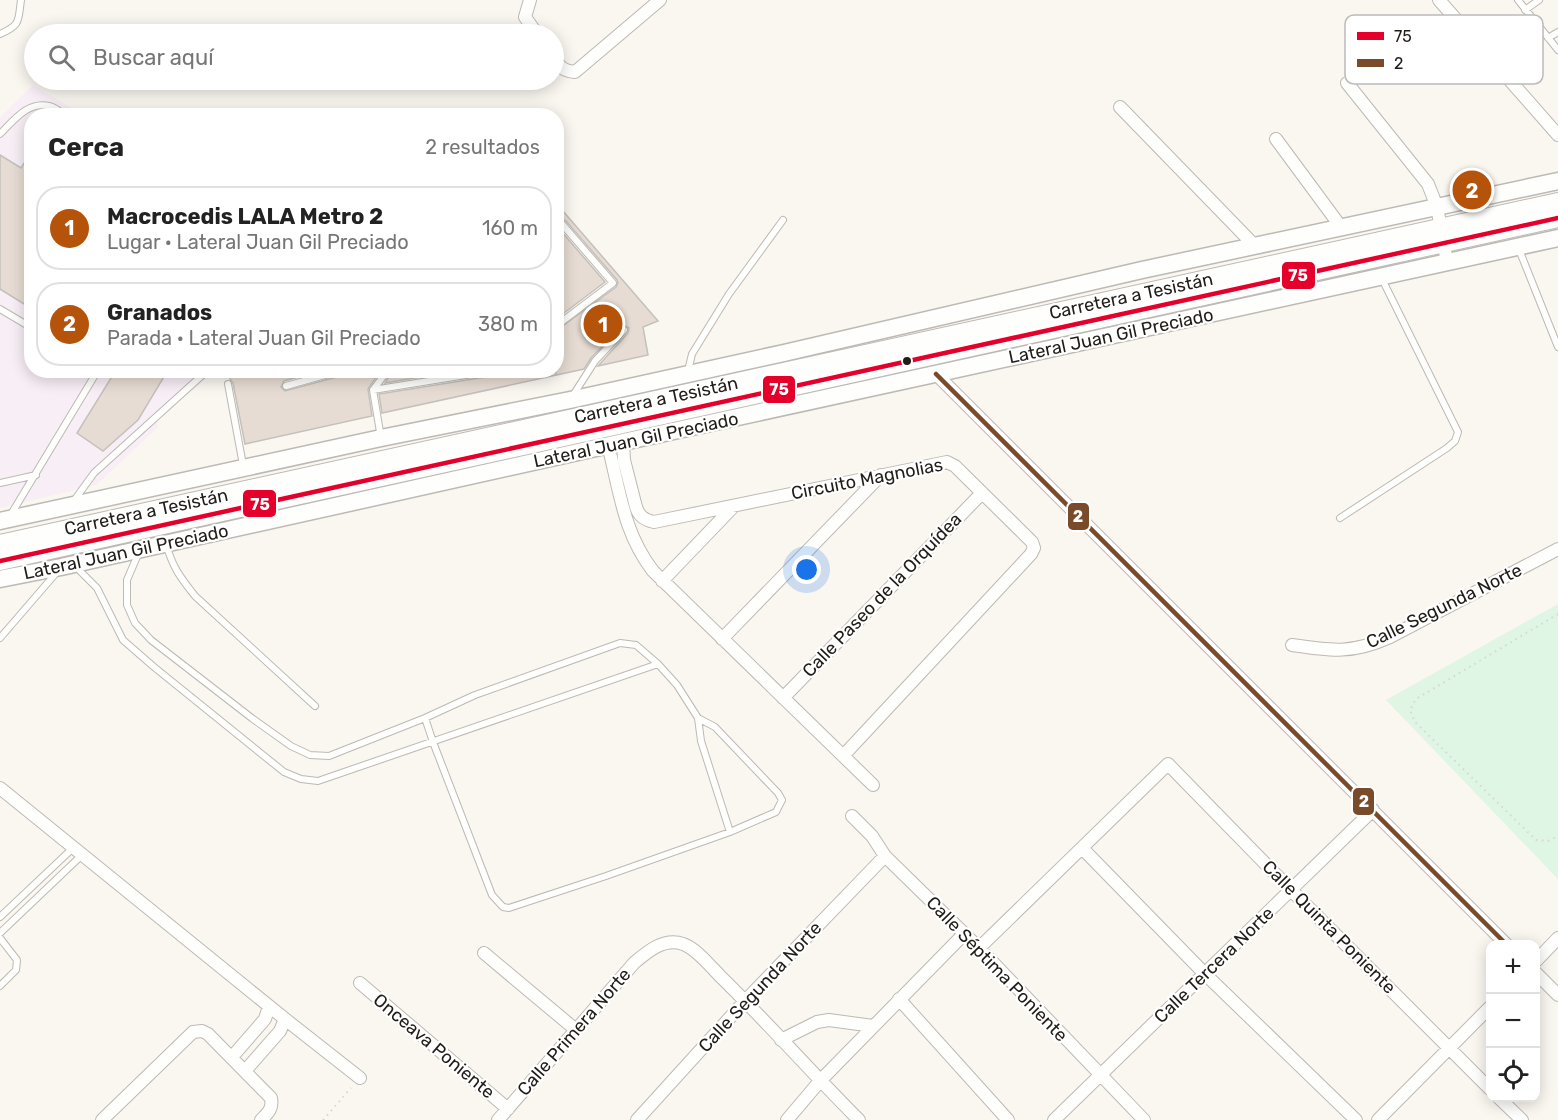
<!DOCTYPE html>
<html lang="es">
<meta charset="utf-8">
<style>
:root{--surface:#fff;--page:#f2f2f2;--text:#222;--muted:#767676;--line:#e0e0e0;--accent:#b45309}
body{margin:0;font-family:Rubik,sans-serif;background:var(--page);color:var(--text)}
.controls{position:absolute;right:18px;bottom:18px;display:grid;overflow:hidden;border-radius:12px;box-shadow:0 3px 15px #0003}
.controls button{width:54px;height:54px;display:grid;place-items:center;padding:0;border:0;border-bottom:2px solid var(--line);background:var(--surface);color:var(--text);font:30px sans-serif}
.you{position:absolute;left:807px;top:570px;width:21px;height:21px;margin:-15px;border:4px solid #fff;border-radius:50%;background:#1a73e8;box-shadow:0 0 0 9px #1a73e833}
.badge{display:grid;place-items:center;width:39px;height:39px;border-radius:50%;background:var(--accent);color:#fff;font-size:20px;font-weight:700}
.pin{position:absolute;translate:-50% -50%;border:3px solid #fff;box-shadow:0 2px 6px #0006}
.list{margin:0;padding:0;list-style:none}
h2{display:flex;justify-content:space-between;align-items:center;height:78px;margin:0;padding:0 24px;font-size:26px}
h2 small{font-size:20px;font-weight:400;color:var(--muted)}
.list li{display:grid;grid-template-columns:39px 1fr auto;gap:18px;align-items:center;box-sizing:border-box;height:84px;margin:0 12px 12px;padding:0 12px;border:2px solid var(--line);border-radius:24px}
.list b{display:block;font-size:22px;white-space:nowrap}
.list p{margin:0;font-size:20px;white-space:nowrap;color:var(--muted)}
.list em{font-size:20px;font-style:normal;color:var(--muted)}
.icon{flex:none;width:33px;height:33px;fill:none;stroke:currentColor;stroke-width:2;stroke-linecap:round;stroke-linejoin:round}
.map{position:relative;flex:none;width:1558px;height:1120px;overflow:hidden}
.search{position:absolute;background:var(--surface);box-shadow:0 3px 15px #0003;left:24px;top:24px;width:540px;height:66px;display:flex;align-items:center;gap:15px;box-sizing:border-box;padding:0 21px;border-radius:33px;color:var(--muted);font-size:22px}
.panel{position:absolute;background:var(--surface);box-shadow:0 3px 15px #0003;left:24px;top:108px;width:540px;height:270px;border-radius:24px}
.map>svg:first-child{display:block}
.commercial{fill:#f8eef6}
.green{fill:#def6e3}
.building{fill:#e6dcd3;stroke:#c4c0bb;stroke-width:1.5}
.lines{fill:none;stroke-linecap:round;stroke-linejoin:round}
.lane-casing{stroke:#bdb9b4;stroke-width:8}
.street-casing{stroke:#bdb9b4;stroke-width:14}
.secondary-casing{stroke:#bdb9b4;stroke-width:19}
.primary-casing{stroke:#bdb9b4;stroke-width:20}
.path{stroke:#d7d6d4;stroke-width:2;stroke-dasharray:1.5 4.5;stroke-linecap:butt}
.lane{stroke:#fefefd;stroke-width:6}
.street{stroke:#fefefd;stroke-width:12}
.secondary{stroke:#fefefd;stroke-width:16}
.primary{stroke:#fefefd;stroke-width:18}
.bus-1-casing{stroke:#fff;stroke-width:9}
.bus-2-casing{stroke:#fff;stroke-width:9}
.bus-1{stroke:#e4002b;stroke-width:4.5}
.bus-2{stroke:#7a4b2a;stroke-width:4.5}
.bus-dot{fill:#201c17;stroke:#fff;stroke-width:2}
.labels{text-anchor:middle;stroke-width:4.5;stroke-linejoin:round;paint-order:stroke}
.street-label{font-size:18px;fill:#201c17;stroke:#fff}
.key{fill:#fff;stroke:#bcbbb9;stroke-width:1.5}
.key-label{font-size:16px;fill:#201c17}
.line-badge{stroke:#fff;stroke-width:2}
.badge-label{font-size:16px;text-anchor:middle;font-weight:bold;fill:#fff}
</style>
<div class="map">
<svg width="1558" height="1120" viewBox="0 0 1558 1120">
<rect width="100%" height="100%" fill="#faf6f0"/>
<path class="commercial" d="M33 85 83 115 32 116V370L226 371 217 378 214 372 156 420 158 427 96 485 0 508V118Z"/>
<path class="green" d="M1558 604V879L1386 700Z"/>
<path class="building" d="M32 151V309L0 289V155L21 168Z
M556 203 658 321 643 327 648 355 598 366 628 333 629 328 623 325 591 358 584 369 382 413 379 394 498 375 502 370H556V375V331L616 287 618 283 617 280 566 221 562 219 556 221Z
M561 231 605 282 556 319V233Z
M116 370H168L138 420 103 451 77 433Z
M228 370H322L284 381 281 387 285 391 344 375 348 370H381L368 389 372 416 245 444 233 383 230 379Z
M393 370H461L385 383Z"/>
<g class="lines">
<defs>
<path id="lane" d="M1518 0 1558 50
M1525 10 1539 0
M0 34C21 25 18 21 21 0
M1548 38 1558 32
M0 134C14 120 28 101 49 106 55 107 61 112 66 116
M556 228 562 224 613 283 556 326
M1518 247 1558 347
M0 309 32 328
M688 371 692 354 729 294 783 220
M228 384 243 465
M286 386 343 370
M373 390 497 370
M572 397 595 361 624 330
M381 438 373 390 388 370
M0 483 36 475
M73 502 94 473 208 370
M10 516 98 370
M1340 518 1447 448 1455 441 1458 432 1381 277
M166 544C173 568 180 577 195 596L315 706
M139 552 127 580V605L135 623 151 640 253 719 291 746 310 755 329 756 425 718 475 695 620 643 636 645 658 664 677 685 698 718 701 741 730 832
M76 567 97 588 123 640 154 667 284 772 301 779 318 781 658 664
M0 638 57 572
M425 718 433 742 492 895 503 907 509 908 606 876 730 832 776 812 782 800 778 793 715 727 698 718
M0 917 73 848
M0 933 82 855
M0 938 17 960 16 970 0 986"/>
<path id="street" d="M530 0 525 17 537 34
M1439 0 1558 135
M554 58C559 67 564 71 575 72L660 0
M1347 83 1428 184 1437 207 1447 262
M1120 107 1255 246
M1276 139 1341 227
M936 374 1506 944
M623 442 624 460 636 507C639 516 644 520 654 522L947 462 955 466 1032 542 1034 548 1031 554 843 756
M608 445C620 491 623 532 653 571L873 785
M662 581 734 506
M722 639 881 475
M1292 645C1332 651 1352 654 1390 637L1558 549
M783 698 982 493
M0 788 285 1019 360 1078
M852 816 872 836 885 856 979 948 1144 1120
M1082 848 1205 974 1356 1120
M979 948 1168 764 1291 890 1490 1089
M484 953 576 1030
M1536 961 1558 938
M1536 973 1558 995
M360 983 508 1109
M899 999 1008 1120
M781 1040 817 1022 829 1020 873 1026
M232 1057 265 1019 269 1006
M245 1071 280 1031 285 1019
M1499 1098 1522 1120
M102 1120 193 1032 202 1031 208 1034 271 1098C273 1109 268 1113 261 1120
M498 1120 634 963C647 952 664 937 683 944 696 948 711 967 721 977 768 1023 812 1073 859 1120
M637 1120 745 1001 885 856
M787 1120 820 1081 964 934
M1054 1120 1373 810
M1378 1120 1490 1007"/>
<path id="secondary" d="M0 521 381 438 570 400 784 353 1142 270 1558 181
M0 579 61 567 623 442 1558 238"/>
<path id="primary" d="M0 544 1558 202
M0 561 1558 218"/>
</defs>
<use href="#lane" class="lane-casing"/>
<use href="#street" class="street-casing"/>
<use href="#secondary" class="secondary-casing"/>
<use href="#primary" class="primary-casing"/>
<path class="path" d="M1558 614 1416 699 1410 710 1415 722 1536 840 1548 841 1558 836
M323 1120 351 1088"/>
<use href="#lane" class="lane"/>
<use href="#street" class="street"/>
<use href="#secondary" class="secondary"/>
<use href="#primary" class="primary"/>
<defs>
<path id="bus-1" d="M0 561 1558 218"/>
<path id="bus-2" d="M936 374 1506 944"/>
</defs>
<use href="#bus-1" class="bus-1-casing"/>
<use href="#bus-2" class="bus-2-casing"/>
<use href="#bus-1" class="bus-1"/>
<use href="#bus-2" class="bus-2"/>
</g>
<circle class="bus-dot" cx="907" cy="361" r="5"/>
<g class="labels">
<g class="street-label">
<text transform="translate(1131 296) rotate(-12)" y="6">Carretera a Tesistán</text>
<text transform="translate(1111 336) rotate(-12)" y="6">Lateral Juan Gil Preciado</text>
<text transform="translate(656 400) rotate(-12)" y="6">Carretera a Tesistán</text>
<text transform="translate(636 440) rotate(-12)" y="6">Lateral Juan Gil Preciado</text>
<text transform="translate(867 479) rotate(-11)" y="6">Circuito Magnolias</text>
<text transform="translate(146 512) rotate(-12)" y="6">Carretera a Tesistán</text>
<text transform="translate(126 552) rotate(-12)" y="6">Lateral Juan Gil Preciado</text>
<text transform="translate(882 595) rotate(-46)" y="6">Calle Paseo de la Orquídea</text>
<text transform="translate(1444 606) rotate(-26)" y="6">Calle Segunda Norte</text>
<text transform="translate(1329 927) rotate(45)" y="6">Calle Quinta Poniente</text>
<text transform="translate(1214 965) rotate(-44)" y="6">Calle Tercera Norte</text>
<text transform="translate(997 969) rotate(46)" y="6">Calle Séptima Poniente</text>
<text transform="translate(760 987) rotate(-47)" y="6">Calle Segunda Norte</text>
<text transform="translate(574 1032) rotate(-49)" y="6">Calle Primera Norte</text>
<text transform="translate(434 1046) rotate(40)" y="6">Onceava Poniente</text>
</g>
</g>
<rect x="1345" y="15" width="198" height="69" rx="9" class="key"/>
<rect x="1357" y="32" width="27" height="8" fill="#e4002b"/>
<rect x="1357" y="59" width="27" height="8" fill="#7a4b2a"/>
<g class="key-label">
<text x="1394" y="42">75</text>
<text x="1394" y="69">2</text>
</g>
<g class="line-badge">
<rect x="1281" y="261" width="35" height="29" rx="6" fill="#e4002b"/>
<rect x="762" y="375" width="34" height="29" rx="6" fill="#e4002b"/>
<rect x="242" y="489" width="35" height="29" rx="6" fill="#e4002b"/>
<rect x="1067" y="502" width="23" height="29" rx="6" fill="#7a4b2a"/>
<rect x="1352" y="787" width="23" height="29" rx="6" fill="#7a4b2a"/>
</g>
<g class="badge-label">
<text x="1298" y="281">75</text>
<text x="779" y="395">75</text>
<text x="260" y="510">75</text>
<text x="1078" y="522">2</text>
<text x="1364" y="807">2</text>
</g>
</svg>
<div class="controls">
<button>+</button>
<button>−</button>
<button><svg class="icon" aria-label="locate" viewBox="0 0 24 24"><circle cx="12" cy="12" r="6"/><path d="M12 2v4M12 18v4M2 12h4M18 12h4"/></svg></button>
</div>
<div class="you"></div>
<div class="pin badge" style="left:603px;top:324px">1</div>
<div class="pin badge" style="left:1472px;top:190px">2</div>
<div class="search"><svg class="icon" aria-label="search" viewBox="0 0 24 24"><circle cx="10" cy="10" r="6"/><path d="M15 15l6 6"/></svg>Buscar aquí</div>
<section class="panel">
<h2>Cerca<small>2 resultados</small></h2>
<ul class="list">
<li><span class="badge">1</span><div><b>Macrocedis LALA Metro 2</b><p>Lugar · Lateral Juan Gil Preciado</p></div><em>160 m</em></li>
<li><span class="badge">2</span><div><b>Granados</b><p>Parada · Lateral Juan Gil Preciado</p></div><em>380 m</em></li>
</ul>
</section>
</div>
